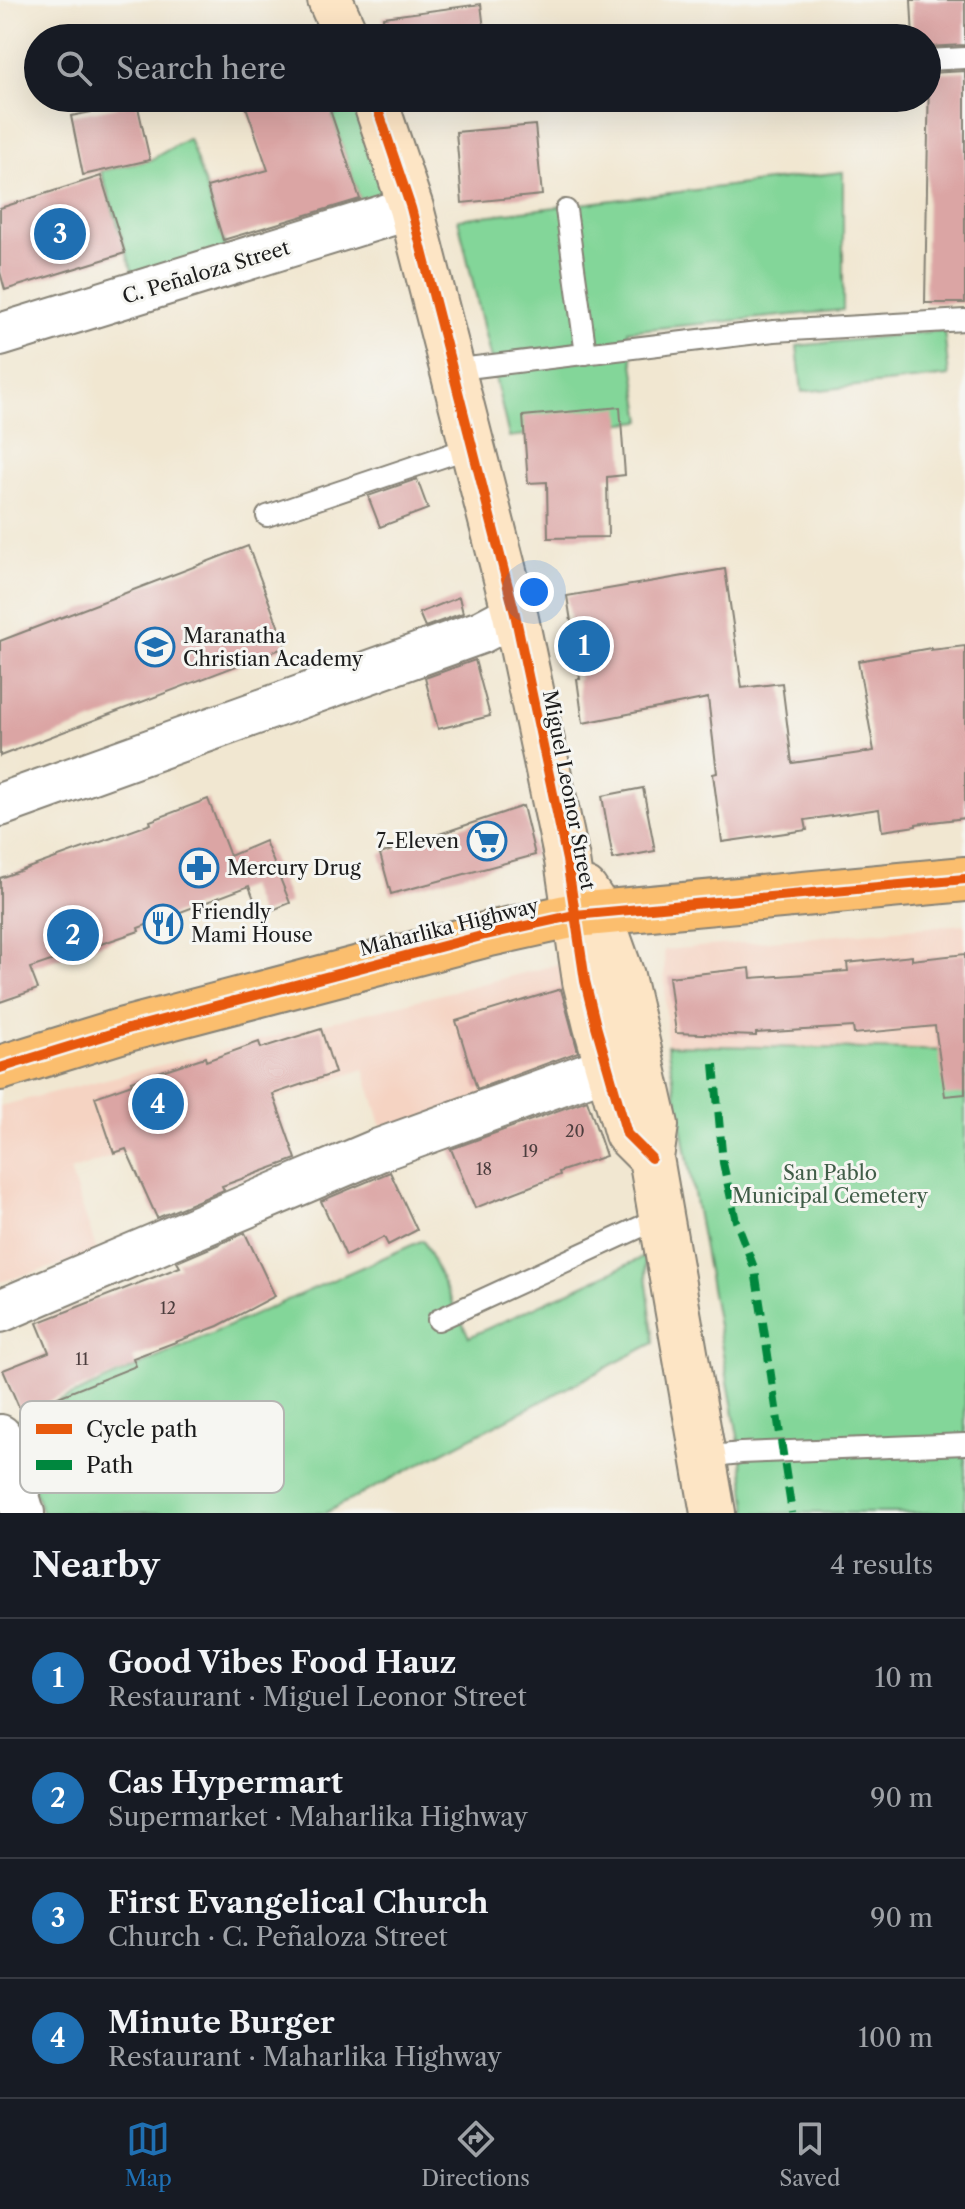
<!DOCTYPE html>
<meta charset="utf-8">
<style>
:root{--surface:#171b24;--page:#242831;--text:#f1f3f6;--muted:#9ea1a6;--line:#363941;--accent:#1f6fb2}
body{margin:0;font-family:"Libre Caslon Text",serif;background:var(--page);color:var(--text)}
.you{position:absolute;left:534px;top:592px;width:28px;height:28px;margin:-20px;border:6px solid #fff;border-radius:50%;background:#1a73e8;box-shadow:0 0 0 12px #1a73e833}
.badge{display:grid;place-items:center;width:52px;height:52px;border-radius:50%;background:var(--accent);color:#fff;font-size:26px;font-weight:700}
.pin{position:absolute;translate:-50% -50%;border:4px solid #fff;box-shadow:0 2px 8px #0006}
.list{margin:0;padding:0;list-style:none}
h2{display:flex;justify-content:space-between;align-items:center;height:104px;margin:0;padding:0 32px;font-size:34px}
h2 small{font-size:26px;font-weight:400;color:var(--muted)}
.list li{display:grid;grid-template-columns:52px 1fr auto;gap:24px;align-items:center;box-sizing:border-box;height:120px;padding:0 32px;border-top:2px solid var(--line)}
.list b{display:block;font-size:30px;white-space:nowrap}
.list p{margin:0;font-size:26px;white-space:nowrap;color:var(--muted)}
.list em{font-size:26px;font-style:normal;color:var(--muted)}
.icon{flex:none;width:44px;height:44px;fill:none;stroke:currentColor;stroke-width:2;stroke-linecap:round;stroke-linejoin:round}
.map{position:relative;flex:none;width:965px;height:1513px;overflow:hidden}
.search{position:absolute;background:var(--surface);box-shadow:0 8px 32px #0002;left:24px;right:24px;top:24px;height:88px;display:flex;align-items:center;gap:20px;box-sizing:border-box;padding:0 28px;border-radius:44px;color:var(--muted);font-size:30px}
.sheet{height:584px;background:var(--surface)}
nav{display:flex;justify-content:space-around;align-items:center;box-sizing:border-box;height:112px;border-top:2px solid var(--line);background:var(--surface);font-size:22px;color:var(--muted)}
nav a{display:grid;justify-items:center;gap:4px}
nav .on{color:var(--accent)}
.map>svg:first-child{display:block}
.built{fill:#f5d3c2}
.green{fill:#83d699;stroke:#50795a;stroke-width:2}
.building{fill:#dba5a4}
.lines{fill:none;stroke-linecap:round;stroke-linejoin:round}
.lane-casing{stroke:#868276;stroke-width:24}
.street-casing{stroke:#868276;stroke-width:46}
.secondary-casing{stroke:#868276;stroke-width:48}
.primary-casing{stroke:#868276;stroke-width:48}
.lane{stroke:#fff;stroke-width:20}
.street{stroke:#fff;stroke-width:42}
.secondary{stroke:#fde5c5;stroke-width:44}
.primary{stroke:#fbbe6e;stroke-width:44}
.quiet{stroke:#00873e;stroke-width:8;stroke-dasharray:16 8;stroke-linecap:butt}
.cycleway-casing{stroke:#f6f6f2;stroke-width:15}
.cycleway{stroke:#e8590c;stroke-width:10}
.labels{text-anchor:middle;stroke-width:6;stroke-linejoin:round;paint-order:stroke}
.number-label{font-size:16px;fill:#4c3e3e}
.street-label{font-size:20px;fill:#1c1c1c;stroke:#f6f6f2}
.poi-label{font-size:20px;fill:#1c1c1c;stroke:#f6f6f2;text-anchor:start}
.park-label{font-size:20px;fill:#405d48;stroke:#f6f6f2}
.key{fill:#f6f6f2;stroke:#b5b5b2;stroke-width:2}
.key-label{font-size:22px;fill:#1c1c1c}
</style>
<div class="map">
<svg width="965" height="1513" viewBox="0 0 965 1513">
<rect width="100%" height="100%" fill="#f6f6f2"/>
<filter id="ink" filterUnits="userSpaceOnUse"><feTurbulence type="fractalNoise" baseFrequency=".0125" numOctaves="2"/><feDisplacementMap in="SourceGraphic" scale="16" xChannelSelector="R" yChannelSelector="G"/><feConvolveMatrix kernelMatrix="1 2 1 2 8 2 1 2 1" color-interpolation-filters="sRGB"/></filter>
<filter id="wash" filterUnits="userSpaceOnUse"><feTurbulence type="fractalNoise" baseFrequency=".006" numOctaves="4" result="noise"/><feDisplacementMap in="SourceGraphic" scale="32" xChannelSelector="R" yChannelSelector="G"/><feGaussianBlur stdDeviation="1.8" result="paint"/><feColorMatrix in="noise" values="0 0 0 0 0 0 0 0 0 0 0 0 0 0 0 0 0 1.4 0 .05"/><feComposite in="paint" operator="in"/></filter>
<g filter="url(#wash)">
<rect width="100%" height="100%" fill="#f1e7d1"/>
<path class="built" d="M965 924V1051L667 1045 664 950Z
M571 961 595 1060 384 1134 364 1069 70 1171 98 1254 0 1282V1106Z"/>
<path class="green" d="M374 98 411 208 361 203 332 116Z
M189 138 231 263 139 293 101 171 150 160Z
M843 172V310L628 331 642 421 509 437 458 219Z
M944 330 949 376 802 392 797 346Z
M667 1045 965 1051V1513H748L741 1453Z
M423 1240 469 1337 644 1257 654 1343 325 1513H42L14 1421Z"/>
<g id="blocks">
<path class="building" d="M911 0H965V45L927 47V38H913Z
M481 4 485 38H385L383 17Z
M965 71V303H925L929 73Z
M243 98H326L360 199 223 240 207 187 268 170Z
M137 103 150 160 83 175 71 116Z
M535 125 542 195 462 203 456 132Z
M101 176 125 253 5 290 0 272V208Z
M620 407 625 475 607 477 608 537 548 538 547 482 528 483 523 416Z
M417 479 428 509 380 527 368 496Z
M248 546 286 647 0 756V641Z
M725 569 742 688 782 683 792 763 874 751 858 661 931 648V650L965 646V818L916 824V826L882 831 879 809 805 820 807 830 722 842 713 774 717 773 708 698 583 723 577 679H580L567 596Z
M459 597 463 613 425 627 419 613Z
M475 660 490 716 438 729 425 678Z
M643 788 655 851 613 859 602 796Z
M208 799 230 856 265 841 290 903 260 915 249 886 138 928 139 931 30 968 38 989 0 1002V878L151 824 150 821Z
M523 806 535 855 391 894 380 854Z
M965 954V1094L945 1096 935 1026 854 1034 853 1027 756 1033V1036L676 1033 669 977 750 968 751 978 848 971 847 963 912 956V960Z
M561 989 578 1052 477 1089 456 1021Z
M321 1029 335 1073 273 1094 296 1159 222 1186 224 1190 157 1218 126 1149 114 1153 95 1097 132 1084 131 1081 205 1057 206 1061 259 1042 261 1048Z
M587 1100 606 1156 559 1172 560 1175 475 1208 451 1149Z
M390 1172 417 1230 388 1245 384 1237 346 1256 321 1201Z
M245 1233 275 1296 218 1326 133 1358 136 1366 21 1412 3 1370 49 1352 37 1323 180 1267 177 1262Z"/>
</g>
</g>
<g filter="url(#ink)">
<use href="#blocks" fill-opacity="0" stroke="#868276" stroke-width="2"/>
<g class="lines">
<defs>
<path id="lane" d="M927 60 965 58
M566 210 586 354
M451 370 774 331 965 320
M267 516 472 447
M438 1320 662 1217
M704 1457 741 1453 965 1444"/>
<path id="street" d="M0 335 411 208
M0 805 481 632 515 614
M0 1311 379 1150 610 1066
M0 1436 23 1513"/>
<path id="secondary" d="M330 0 347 38
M374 98 411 208 515 614 567 860 585 981 596 1026 627 1134 651 1158
M585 890 599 911 622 976 656 1125 651 1158 713 1513"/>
<path id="primary" d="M0 1068 120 1031 485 935 575 915 965 879"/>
</defs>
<use href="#lane" class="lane-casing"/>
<use href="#street" class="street-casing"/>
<use href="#secondary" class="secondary-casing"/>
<use href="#primary" class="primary-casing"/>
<use href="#lane" class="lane"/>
<use href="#street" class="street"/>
<use href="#secondary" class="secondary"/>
<use href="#primary" class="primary"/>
<path class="quiet" d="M714 1064 723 1163 736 1221 755 1270 792 1513"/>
<defs>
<path id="cycleway" d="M374 98 411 208 515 614 567 860 585 981 596 1026 627 1134 651 1158
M0 1068 120 1031 485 935 575 915 965 879"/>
</defs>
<use href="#cycleway" class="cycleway-casing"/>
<use href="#cycleway" class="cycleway"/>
</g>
</g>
<defs>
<symbol id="school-ring" viewBox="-11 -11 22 22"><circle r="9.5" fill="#f6f6f2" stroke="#1f6fb2" stroke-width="1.5"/><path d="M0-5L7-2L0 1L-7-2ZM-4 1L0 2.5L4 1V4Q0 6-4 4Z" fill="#1f6fb2"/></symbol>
<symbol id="supermarket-ring" viewBox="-11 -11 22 22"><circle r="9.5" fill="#f6f6f2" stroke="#1f6fb2" stroke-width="1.5"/><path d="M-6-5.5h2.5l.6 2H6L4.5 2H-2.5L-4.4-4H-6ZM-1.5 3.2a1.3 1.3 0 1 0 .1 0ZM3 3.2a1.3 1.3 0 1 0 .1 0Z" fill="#1f6fb2"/></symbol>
<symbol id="pharmacy-ring" viewBox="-11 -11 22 22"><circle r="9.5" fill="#f6f6f2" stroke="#1f6fb2" stroke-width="1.5"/><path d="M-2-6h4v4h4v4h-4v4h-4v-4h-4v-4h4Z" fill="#1f6fb2"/></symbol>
<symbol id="restaurant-ring" viewBox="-11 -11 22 22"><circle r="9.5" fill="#f6f6f2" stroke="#1f6fb2" stroke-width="1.5"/><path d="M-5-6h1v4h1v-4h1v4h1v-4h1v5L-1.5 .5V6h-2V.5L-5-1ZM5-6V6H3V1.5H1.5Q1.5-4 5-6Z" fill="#1f6fb2"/></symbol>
</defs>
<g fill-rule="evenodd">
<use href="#school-ring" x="133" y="625" width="44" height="44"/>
<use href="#supermarket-ring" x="465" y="819" width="44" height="44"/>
<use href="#pharmacy-ring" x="177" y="846" width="44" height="44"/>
<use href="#restaurant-ring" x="141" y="902" width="44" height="44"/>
</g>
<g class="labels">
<g class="number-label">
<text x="575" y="1137">20</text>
<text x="530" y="1157">19</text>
<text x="484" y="1175">18</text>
<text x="168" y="1314">12</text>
<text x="82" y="1365">11</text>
</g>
<g class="street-label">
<text transform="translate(206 272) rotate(-17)" y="7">C. Peñaloza Street</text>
<text transform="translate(569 790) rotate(79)" y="7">Miguel Leonor Street</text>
<text transform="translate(449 927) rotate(-14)" y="7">Maharlika Highway</text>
</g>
<g class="poi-label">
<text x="183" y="643">Maranatha<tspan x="183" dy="23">Christian Academy</tspan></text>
<text x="459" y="848" text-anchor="end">7-Eleven</text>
<text x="227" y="875">Mercury Drug</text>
<text x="191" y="919">Friendly<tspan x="191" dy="23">Mami House</tspan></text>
</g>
<g class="park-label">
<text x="830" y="1180">San Pablo<tspan x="830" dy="23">Municipal Cemetery</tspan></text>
</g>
</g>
<rect x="20" y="1401" width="264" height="92" rx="12" class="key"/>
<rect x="36" y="1424" width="36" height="10" fill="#e8590c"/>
<rect x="36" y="1460" width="36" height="10" fill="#00873e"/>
<g class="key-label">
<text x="86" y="1437">Cycle path</text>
<text x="86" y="1473">Path</text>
</g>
</svg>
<div class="you"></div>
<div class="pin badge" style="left:584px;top:646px">1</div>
<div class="pin badge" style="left:73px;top:935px">2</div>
<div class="pin badge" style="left:60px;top:234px">3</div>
<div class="pin badge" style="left:158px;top:1104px">4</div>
<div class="search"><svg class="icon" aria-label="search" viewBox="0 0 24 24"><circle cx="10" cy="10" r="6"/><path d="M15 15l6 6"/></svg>Search here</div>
</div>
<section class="sheet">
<h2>Nearby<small>4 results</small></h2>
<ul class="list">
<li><span class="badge">1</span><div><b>Good Vibes Food Hauz</b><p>Restaurant · Miguel Leonor Street</p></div><em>10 m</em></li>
<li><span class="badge">2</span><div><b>Cas Hypermart</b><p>Supermarket · Maharlika Highway</p></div><em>90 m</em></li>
<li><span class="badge">3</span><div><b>First Evangelical Church</b><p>Church · C. Peñaloza Street</p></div><em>90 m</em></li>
<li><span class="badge">4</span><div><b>Minute Burger</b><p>Restaurant · Maharlika Highway</p></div><em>100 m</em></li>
</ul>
</section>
<nav>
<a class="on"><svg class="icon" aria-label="map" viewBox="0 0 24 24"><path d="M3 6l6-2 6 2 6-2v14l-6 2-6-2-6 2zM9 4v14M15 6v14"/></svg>Map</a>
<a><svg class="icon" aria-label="directions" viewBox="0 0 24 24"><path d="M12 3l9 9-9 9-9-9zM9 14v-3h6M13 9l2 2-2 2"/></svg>Directions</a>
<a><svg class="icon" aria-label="saved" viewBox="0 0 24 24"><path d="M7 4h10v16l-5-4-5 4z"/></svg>Saved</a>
</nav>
